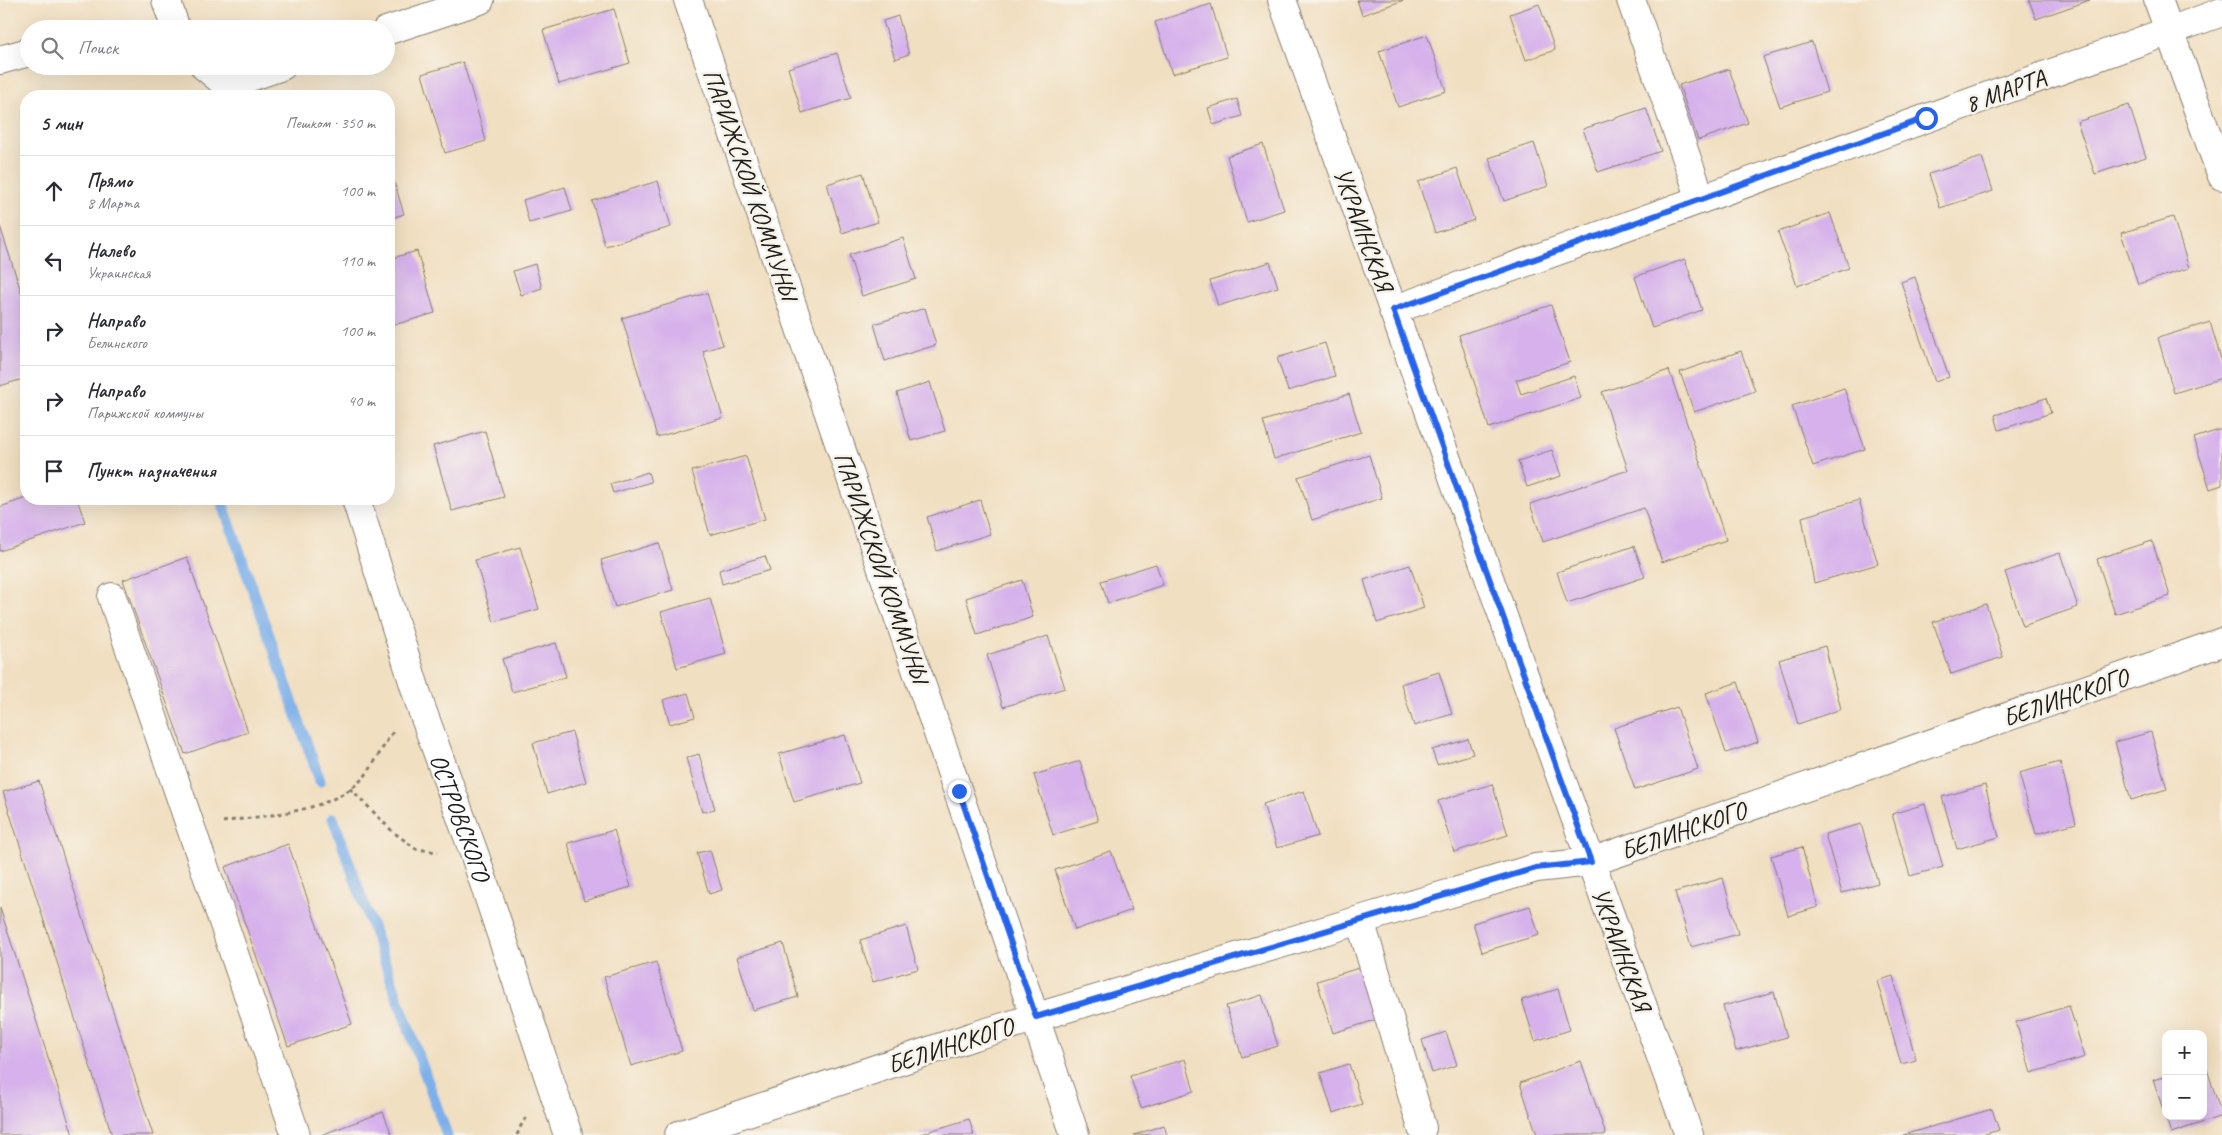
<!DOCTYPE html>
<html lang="ru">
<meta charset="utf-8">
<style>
:root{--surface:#fff;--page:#f7f7f7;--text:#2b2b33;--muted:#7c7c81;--line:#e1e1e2}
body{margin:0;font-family:Caveat,sans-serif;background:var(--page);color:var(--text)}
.controls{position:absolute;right:15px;bottom:15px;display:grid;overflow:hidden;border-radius:10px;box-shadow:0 5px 20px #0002}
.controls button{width:45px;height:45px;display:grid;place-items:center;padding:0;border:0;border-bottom:1px solid var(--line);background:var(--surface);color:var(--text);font:25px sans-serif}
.stop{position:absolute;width:15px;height:15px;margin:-11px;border:4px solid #2563eb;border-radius:50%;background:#fff}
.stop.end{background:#2563eb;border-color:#fff;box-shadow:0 1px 5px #0008}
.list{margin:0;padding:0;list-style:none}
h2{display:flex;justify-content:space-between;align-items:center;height:65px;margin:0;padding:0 20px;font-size:21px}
h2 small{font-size:16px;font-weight:400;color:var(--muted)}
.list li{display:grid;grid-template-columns:32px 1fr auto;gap:15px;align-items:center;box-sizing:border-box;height:70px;padding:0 20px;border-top:1px solid var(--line)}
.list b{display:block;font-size:19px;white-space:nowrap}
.list p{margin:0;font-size:16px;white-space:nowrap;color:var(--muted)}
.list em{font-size:16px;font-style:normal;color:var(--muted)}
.icon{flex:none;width:28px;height:28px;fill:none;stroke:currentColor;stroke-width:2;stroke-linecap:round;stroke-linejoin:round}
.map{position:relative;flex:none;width:2222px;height:1135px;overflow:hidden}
.search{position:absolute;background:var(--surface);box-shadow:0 5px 20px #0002;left:20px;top:20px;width:375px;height:55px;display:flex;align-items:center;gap:12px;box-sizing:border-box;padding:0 18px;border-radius:28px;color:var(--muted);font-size:19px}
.panel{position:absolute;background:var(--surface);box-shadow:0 5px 20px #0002;left:20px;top:90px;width:375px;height:415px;border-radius:20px}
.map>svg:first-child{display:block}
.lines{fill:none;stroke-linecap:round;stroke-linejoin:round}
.stream{stroke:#7db0ea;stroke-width:11}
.building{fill:#d6b1eb}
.minor-casing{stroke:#867e6e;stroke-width:30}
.path{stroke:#867e6e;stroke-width:3;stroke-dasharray:4 4;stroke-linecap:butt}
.minor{stroke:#fff;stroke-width:28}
.route{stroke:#2563eb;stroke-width:6}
.labels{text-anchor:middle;stroke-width:5;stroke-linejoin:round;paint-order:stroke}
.street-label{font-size:25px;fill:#1c1c1c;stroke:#f7f3e8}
</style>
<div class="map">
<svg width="2222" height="1135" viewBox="0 0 2222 1135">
<rect width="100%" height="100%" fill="#f7f3e8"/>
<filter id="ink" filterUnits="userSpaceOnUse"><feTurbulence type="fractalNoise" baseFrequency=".02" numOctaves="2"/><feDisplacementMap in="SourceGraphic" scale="10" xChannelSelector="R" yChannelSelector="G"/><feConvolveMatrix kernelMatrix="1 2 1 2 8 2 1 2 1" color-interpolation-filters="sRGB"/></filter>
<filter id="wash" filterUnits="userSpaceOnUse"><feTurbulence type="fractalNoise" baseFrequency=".0096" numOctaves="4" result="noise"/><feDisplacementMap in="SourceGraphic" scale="20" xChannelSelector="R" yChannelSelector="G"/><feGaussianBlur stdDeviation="1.12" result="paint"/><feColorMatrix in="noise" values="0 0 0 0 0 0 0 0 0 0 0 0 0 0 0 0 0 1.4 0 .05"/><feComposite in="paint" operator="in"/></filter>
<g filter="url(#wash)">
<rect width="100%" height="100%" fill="#f1dfc1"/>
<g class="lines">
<path class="stream" d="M221 499 320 781
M333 818 447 1135"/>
</g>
<g id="blocks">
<path class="building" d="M1357 0H1404L1362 15Z
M2029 0H2090L2036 19Z
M1211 4 1227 57 1172 74 1155 22Z
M1539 4 1555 50 1526 60 1510 14Z
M614 9 630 63 559 84 543 30Z
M898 16 909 54 895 59 883 21Z
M1427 35 1446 91 1398 107 1379 51Z
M1812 42 1827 92 1780 107 1763 57Z
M837 53 851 98 802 113 788 68Z
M463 62 486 141 445 153 422 74Z
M1729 69 1748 123 1698 140 1679 85Z
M1237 99 1242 116 1213 125 1208 108Z
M2129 105 2146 157 2095 174 2077 122Z
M1646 108 1661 151 1598 172 1583 129Z
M1534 143 1548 186 1504 201 1489 158Z
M1263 144 1284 210 1247 222 1227 156Z
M1982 157 1993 191 1940 208 1929 174Z
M389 165 404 214 389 219Z
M1457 168 1474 220 1435 233 1418 182Z
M863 173 878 222 842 233 827 184Z
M658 181 671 227 605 246 592 201Z
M565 187 572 211 529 223 523 200Z
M1830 213 1849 268 1797 286 1778 232Z
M2173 217 2189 268 2138 284 2121 233Z
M0 226 26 307V378L0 386Z
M903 238 916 279 862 296 849 255Z
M417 251 435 313 394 325 389 306V259Z
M1685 259 1702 310 1652 328 1635 277Z
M1270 262 1278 287 1218 306 1210 281Z
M535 264 542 288 521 295 513 271Z
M1915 277 1949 377 1935 382 1901 282Z
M707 293 723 345 703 351 723 418 657 437 622 318Z
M1551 305 1570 362 1516 380 1521 394 1574 376 1581 398 1489 428 1459 335Z
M925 308 936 345 885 361 874 324Z
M2210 322 2222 362V378L2174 393 2158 338Z
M1325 343 1335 376 1288 391 1277 358Z
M1741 351 1755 391 1694 412 1680 372Z
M1669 370 1726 540 1662 562 1644 508 1543 542 1530 504 1628 470 1602 392Z
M930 382 945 431 911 441 897 393Z
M1844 388 1865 449 1813 466 1792 406Z
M1349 394 1361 432 1274 459 1263 421Z
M2046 398 2051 413 1999 430 1995 415Z
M2222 429V485L2210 489 2194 438Z
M485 431 504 497 452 511 433 446Z
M1552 450 1561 476 1527 487 1518 461Z
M1369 455 1382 498 1312 520 1298 477Z
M746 456 765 519 710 535 692 471Z
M648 472 651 482 613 493 610 484Z
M26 498 77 499 85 522 0 551V507Z
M980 500 990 534 937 551 927 517Z
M1859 500 1878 564 1814 583 1802 517Z
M2152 541 2170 596 2115 614 2097 559Z
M659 543 673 590 615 607 601 560Z
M1634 546 1645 577 1567 603 1557 572Z
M520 547 539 609 494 622 475 560Z
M2060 553 2078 607 2023 626 2005 572Z
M765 556 770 570 722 584 719 570Z
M187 557 248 732 185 754 123 580Z
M1156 564 1163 585 1108 603 1101 581Z
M1410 565 1424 608 1377 623 1364 580Z
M1022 580 1033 617 977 635 966 598Z
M710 598 726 654 677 668 661 612Z
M1986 604 2003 657 1951 674 1933 622Z
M1048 636 1065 688 1003 707 987 655Z
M556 643 566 677 512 692 502 659Z
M1825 646 1841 709 1798 724 1779 660Z
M1439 672 1452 714 1414 726 1401 684Z
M1738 682 1758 742 1726 753 1706 693Z
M688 693 695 717 670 724 663 700Z
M1677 707 1698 769 1635 790 1614 728Z
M572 732 586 782 547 794 533 743Z
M2151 732 2167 789 2131 800 2115 742Z
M845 735 860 783 794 802 779 754Z
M1468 739 1473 754 1437 765 1432 750Z
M699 754 715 809 702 812 686 758Z
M1080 761 1098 821 1053 835 1034 775Z
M2060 762 2076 823 2036 834 2019 773Z
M39 781 153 1135H112L3 792Z
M1492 784 1508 835 1454 852 1438 801Z
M1985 785 1999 837 1957 849 1942 797Z
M1304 791 1318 836 1277 848 1263 804Z
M1925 804 1943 867 1910 876 1892 814Z
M1861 824 1878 883 1842 893 1825 834Z
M614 830 631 887 584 901 568 843Z
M288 844 352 1024 288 1046 225 867Z
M1802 847 1818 907 1788 916 1771 856Z
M710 850 722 890 709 894 697 853Z
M1111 851 1132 910 1075 930 1055 870Z
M1723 878 1738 934 1691 947 1675 892Z
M1530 906 1539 935 1482 952 1473 923Z
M0 908 73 1135H0Z
M906 926 918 969 873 982 860 940Z
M783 943 798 997 753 1010 737 957Z
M656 962 682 1051 631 1066 604 977Z
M1362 967 1379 1019 1333 1033 1317 981Z
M1893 976 1916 1060 1901 1064 1877 981Z
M1558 989 1570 1030 1535 1041 1522 1000Z
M1774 992 1787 1037 1736 1051 1723 1006Z
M1262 995 1278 1046 1242 1057 1226 1006Z
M2069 1006 2085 1057 2031 1073 2016 1022Z
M1446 1032 1457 1065 1432 1073 1422 1040Z
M1185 1059 1194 1091 1141 1108 1130 1076Z
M1581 1061 1606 1135H1537L1520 1083Z
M2203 1063H2205L2222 1116 2171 1133 2153 1080 2166 1076V1116H2203Z
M1349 1064 1362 1104 1333 1113 1320 1073Z
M1992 1109 1999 1130 1982 1135H1903Z
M383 1112 392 1135H321Z
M969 1119 974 1135H917Z
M1164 1125 1167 1135H1134Z"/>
</g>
</g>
<g filter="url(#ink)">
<use href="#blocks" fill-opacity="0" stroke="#867e6e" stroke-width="1"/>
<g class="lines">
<defs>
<g id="minor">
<path d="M166 0 176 29"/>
<path d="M688 0 1075 1135"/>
<path d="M1282 0 1689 1135"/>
<path d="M1631 0 1701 199"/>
<path d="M2158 0 2222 176"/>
<path d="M386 31 480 0"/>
<path d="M0 60 29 52"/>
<path d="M204 66 227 85 230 96"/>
<path d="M227 85 282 66"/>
<path d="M1393 310 2222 12"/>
<path id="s1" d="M356 499 421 707 475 856 568 1135"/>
<path d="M112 597 296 1135"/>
<path d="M1360 920 1422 1128"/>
<path d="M679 1135 974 1036 1360 920 1536 868 1591 862 2222 642"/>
</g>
</defs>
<use href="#minor" class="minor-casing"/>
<path class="path" d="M350 788 392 831 416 849 438 852
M223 822C268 814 325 814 360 781 371 772 383 744 394 731
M517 1135 523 1121 528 1117"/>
<use href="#minor" class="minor"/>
</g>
</g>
<g class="lines" filter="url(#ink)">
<path class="route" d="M959 791 1036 1017 1536 868 1591 862 1393 310 1926 118"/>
</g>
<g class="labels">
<g class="street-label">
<text transform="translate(2005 90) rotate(-20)" y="9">8 МАРТА</text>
<text transform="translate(751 184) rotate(71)" y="9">ПАРИЖСКОЙ КОММУНЫ</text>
<text transform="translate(1364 229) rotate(70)" y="9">УКРАИНСКАЯ</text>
<text transform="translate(882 567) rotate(71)" y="9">ПАРИЖСКОЙ КОММУНЫ</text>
<text transform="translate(2065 697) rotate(-19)" y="9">БЕЛИНСКОГО</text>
<text dy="9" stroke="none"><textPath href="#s1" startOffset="335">ОСТРОВСКОГО</textPath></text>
<text transform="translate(1683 830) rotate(-19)" y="9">БЕЛИНСКОГО</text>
<text transform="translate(1622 949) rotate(70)" y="9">УКРАИНСКАЯ</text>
<text transform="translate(950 1045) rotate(-18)" y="9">БЕЛИНСКОГО</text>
</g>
</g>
</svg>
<div class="controls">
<button>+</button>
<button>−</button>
</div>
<div class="stop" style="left:1926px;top:118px"></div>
<div class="stop end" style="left:959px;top:791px"></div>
<div class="search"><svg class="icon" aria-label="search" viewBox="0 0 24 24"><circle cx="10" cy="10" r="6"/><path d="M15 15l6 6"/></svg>Поиск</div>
<section class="panel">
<h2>5 мин<small>Пешком · 350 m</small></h2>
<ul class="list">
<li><svg class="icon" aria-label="ahead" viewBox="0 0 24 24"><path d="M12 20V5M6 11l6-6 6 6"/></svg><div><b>Прямо</b><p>8 Марта</p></div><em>100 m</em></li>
<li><svg class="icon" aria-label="left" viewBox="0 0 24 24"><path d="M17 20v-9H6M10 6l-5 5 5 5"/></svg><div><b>Налево</b><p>Украинская</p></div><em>110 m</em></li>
<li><svg class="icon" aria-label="right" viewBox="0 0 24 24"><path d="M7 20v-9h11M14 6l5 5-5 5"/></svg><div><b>Направо</b><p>Белинского</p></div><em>100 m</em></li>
<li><svg class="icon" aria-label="right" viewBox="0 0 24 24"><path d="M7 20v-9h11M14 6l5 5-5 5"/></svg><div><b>Направо</b><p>Парижской коммуны</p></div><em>40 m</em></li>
<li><svg class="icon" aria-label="arrive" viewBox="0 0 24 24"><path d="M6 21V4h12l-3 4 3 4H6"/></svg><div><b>Пункт назначения</b></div></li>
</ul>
</section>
</div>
